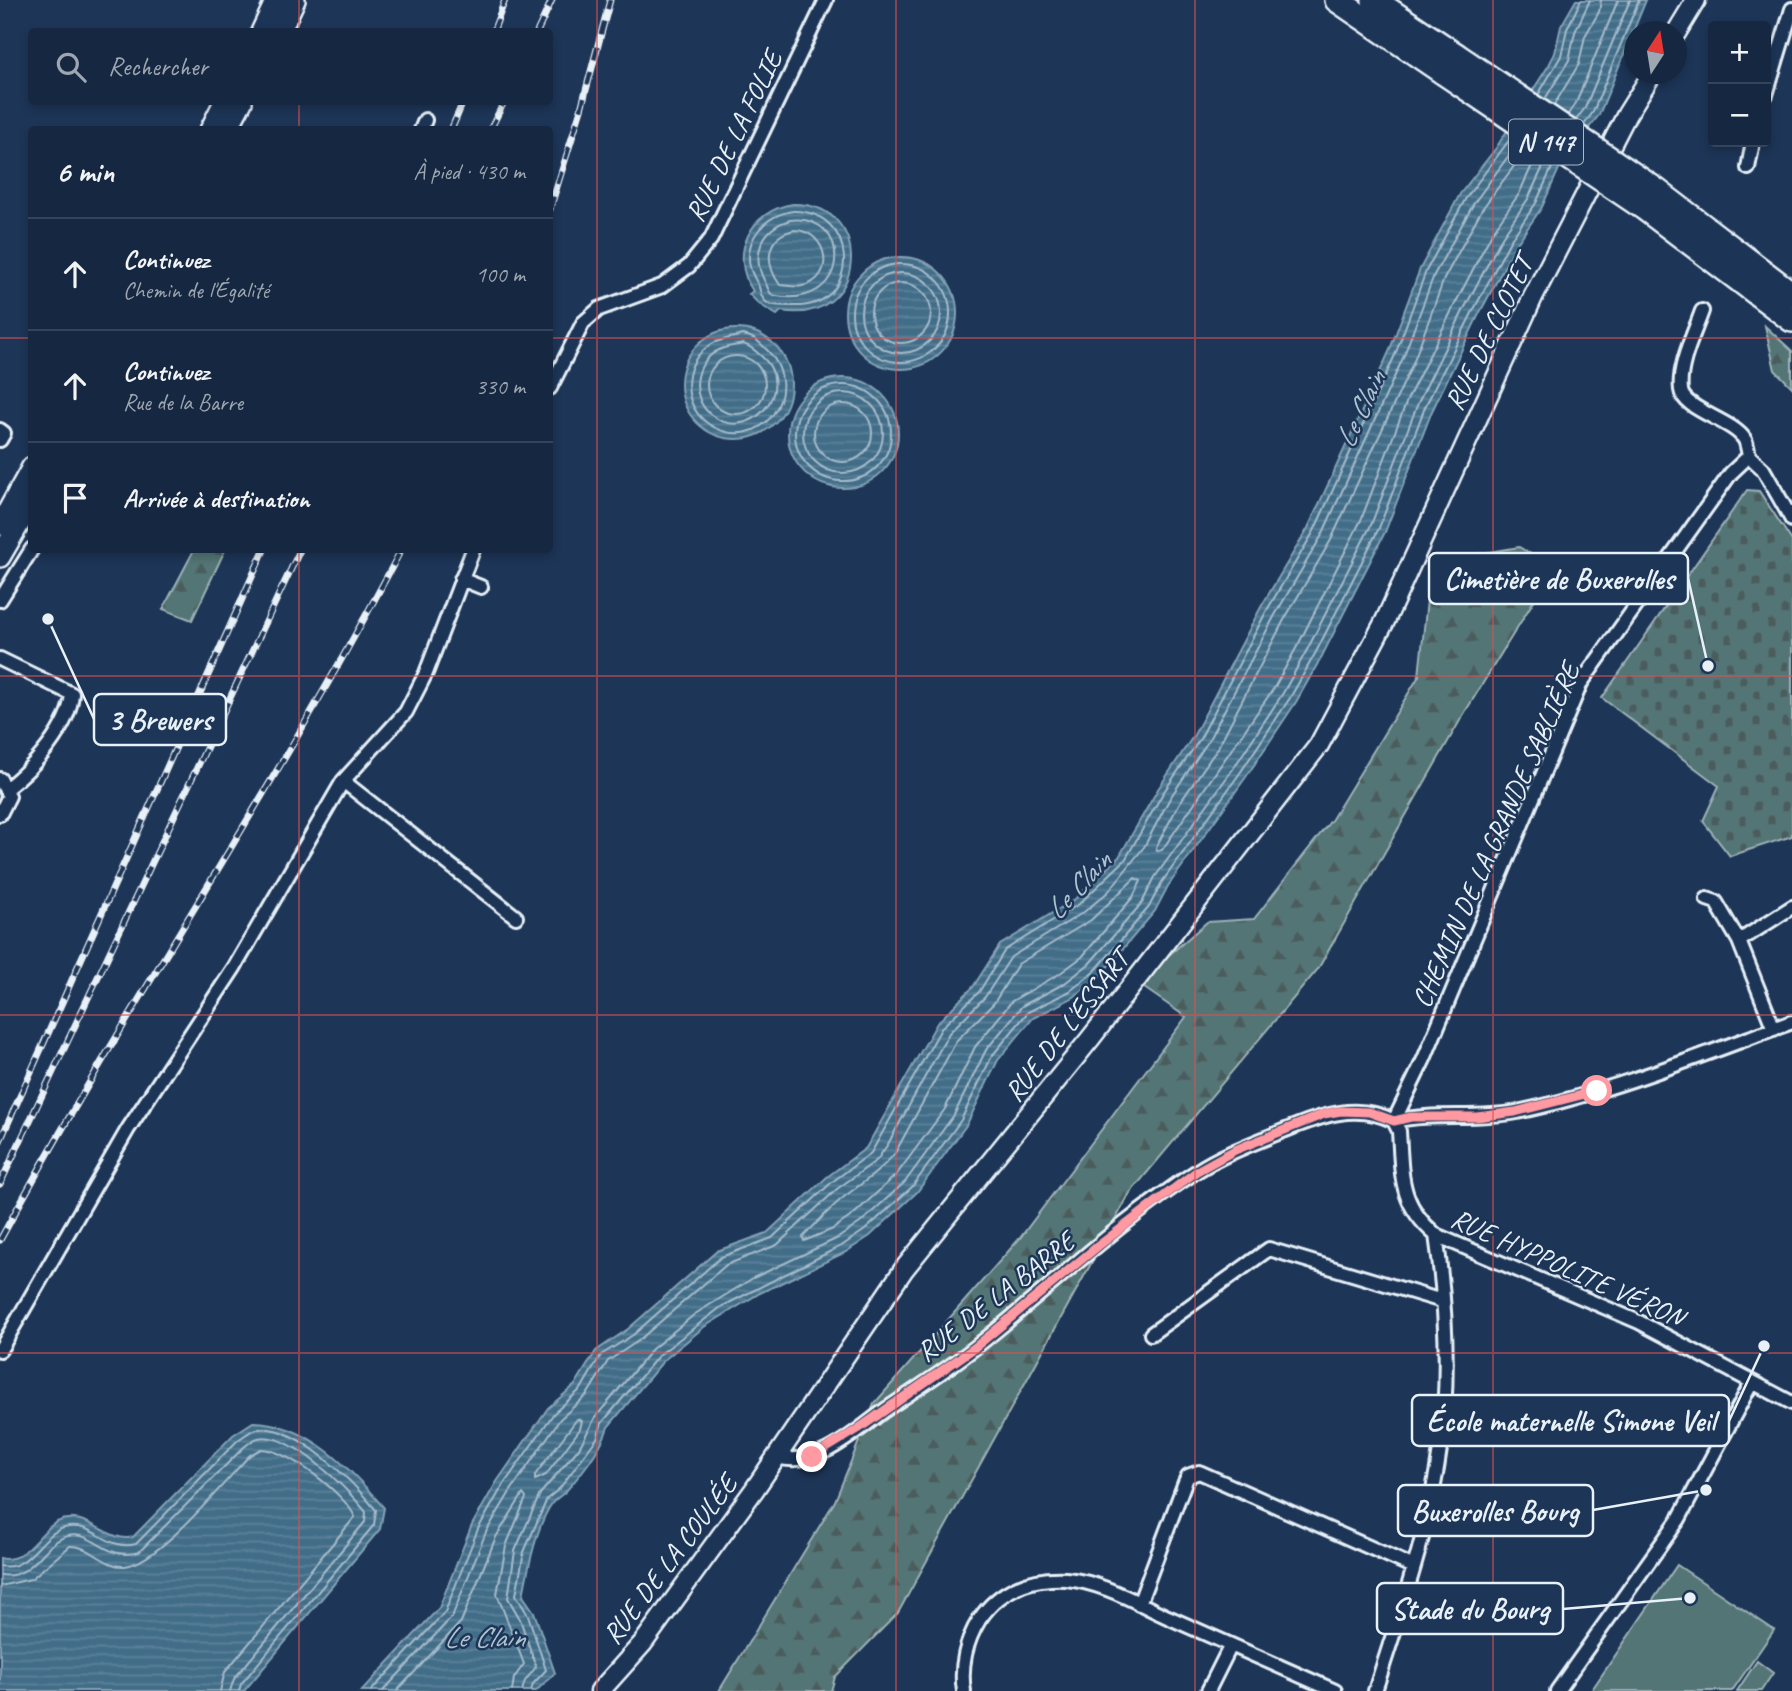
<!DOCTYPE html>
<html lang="fr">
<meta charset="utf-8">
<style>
:root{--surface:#162841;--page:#23344c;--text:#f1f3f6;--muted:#9ea6b1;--line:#35445a}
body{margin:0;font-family:Caveat,sans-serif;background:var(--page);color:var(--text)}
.controls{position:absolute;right:21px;top:21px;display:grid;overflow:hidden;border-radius:7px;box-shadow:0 4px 10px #0003}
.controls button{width:63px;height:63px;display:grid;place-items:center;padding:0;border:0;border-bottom:2px solid var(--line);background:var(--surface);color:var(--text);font:35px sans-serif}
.compass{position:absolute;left:1624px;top:21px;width:63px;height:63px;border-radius:50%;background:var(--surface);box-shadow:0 4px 10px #0003;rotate:12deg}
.stop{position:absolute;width:21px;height:21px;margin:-16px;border:5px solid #ff9aa2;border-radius:50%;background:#fff}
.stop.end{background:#ff9aa2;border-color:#fff;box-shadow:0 2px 7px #0008}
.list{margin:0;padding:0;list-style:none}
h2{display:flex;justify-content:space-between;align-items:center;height:91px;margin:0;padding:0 28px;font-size:30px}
h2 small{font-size:23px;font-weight:400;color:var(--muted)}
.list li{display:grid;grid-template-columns:46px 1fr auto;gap:21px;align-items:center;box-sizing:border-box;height:112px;padding:0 28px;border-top:2px solid var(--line)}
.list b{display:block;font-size:26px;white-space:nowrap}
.list p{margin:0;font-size:23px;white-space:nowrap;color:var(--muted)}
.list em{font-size:23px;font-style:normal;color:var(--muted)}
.icon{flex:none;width:38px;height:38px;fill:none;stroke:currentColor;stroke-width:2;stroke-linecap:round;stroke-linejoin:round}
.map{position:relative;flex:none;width:1792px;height:1691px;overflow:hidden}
.search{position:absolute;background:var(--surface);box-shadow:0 4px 10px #0003;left:28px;top:28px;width:525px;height:77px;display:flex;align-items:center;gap:18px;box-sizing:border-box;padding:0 24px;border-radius:7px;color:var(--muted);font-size:26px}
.panel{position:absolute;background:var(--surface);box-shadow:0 4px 10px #0003;left:28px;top:126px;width:525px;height:427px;border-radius:7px}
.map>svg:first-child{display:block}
.forest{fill:url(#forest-firs);stroke:#9eb2b6;stroke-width:2}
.cemetery{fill:url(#cemetery-stones);stroke:#9eb2b6;stroke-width:2}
.pitch{fill:#537474;stroke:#9eb2b6;stroke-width:2}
.water{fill:url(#water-rules);stroke:#84a2b5;stroke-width:2}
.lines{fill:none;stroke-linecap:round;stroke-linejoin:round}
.shore{stroke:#a6bccb;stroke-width:2}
.street-casing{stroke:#e8f1f8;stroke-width:18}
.secondary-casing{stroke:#e8f1f8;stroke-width:23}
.primary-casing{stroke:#e8f1f8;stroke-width:24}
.highway-casing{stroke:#e8f1f8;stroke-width:28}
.street{stroke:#1d3557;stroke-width:12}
.secondary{stroke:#1d3557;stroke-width:18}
.primary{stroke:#1d3557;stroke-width:19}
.highway{stroke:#1d3557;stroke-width:23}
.rail-casing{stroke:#e8f1f8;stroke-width:7}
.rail{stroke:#1d3557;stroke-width:4.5;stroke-dasharray:13;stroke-linecap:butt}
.highway-bridge-casing{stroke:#e8f1f8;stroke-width:28;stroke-linecap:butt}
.highway-bridge{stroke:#1d3557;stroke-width:23}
.route{stroke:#ff9aa2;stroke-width:9}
.grid{fill:none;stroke:#da5052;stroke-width:2;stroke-opacity:0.55}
.labels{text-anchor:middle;stroke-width:5;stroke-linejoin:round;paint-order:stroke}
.shield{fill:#1d3557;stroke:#abb9c8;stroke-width:2}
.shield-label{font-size:26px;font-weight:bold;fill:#e8f1f8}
.street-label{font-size:28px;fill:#e8f1f8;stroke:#1d3557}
.water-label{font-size:30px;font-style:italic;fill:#aec3d1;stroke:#1d3557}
.leader{fill:none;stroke:#e8f1f8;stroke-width:2.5}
.callout-dot{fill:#e8f1f8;stroke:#1d3557;stroke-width:2.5}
.callout{fill:#1d3557;stroke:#e8f1f8;stroke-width:2.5}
.callout-label{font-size:30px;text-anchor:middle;font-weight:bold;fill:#e8f1f8}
</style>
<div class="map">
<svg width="1792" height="1691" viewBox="0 0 1792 1691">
<defs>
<pattern id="forest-firs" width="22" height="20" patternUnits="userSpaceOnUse" patternTransform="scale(1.75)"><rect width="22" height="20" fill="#537474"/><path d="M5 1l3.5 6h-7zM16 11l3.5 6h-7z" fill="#4c5c5d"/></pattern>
<pattern id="cemetery-stones" width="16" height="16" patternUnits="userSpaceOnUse" patternTransform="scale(1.75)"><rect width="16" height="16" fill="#537474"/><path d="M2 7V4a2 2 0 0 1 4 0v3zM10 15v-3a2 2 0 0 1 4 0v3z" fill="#4c5c5d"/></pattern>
<pattern id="water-rules" width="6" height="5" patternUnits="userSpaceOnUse" patternTransform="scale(1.75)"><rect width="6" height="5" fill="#426d88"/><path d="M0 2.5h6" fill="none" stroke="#5d829a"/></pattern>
</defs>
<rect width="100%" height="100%" fill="#1d3557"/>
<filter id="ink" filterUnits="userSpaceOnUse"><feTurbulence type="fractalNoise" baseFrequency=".0143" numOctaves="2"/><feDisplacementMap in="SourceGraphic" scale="14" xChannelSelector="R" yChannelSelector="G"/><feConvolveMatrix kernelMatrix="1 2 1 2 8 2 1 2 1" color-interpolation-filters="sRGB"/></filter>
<g filter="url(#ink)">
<path class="forest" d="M1765 326 1792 351V387L1775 370Z
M1519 547 1554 568 1462 717 1318 969 1130 1193 898 1613 835 1677 831 1691H719L835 1501 874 1404 1020 1238 1186 1017 1137 983 1207 922 1254 919 1332 819 1419 676 1431 562Z
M194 550H225L192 620 163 609Z"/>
<path class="cemetery" d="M1747 490 1759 491 1792 541V836L1730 856 1703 821 1719 786 1602 698Z"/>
<path class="pitch" d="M1677 1565 1774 1630 1732 1691H1591Z
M1757 1661 1773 1673 1761 1691H1737Z"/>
<path class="water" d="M1576 0H1646L1599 115 1562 162 1542 207 1516 245 1478 316 1432 411 1385 532 1322 656 1296 702 1246 777 1168 886 1155 911 1100 976 1074 997 1033 1018 998 1060 967 1124 917 1192 870 1236 846 1252 760 1293 704 1327 664 1360 608 1427C601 1450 582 1473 566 1491 562 1495 557 1498 553 1502 537 1523 528 1569 523 1596L534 1612 555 1673 536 1691H362L439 1608 472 1525 496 1483 548 1408 575 1385 596 1351 628 1329 717 1251 767 1233 827 1177 866 1148 937 1023 973 987 1000 945 1075 899 1119 857 1158 789 1194 735 1261 607 1308 528 1389 352 1420 269 1460 194 1496 148 1549 65 1555 53 1561 26Z
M793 204C876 203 868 326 781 311L777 315 759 304 749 294 753 291C728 254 751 210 793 204Z
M845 313a56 56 0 1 1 112 0a56 56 0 1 1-112 0Z
M681 384a55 55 0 1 1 110 0a55 55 0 1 1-110 0Z
M788 433a55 55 0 1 1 110 0a55 55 0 1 1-110 0Z
M253 1422C308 1423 351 1469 384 1508L380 1529 244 1691H0V1558C25 1565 38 1531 57 1522 86 1508 108 1544 133 1537L233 1435Z"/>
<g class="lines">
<path class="shore" d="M1538 95 1561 56 1567 29 1581 0
M1545 99 1569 60 1575 32 1590 0
M1554 105 1579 64 1585 36 1599 12 1601 0
M1568 114 1576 103 1618 0
M1576 120 1585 108 1630 0
M1584 125 1593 112 1639 0
M1529 146 1482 209 1444 279 1413 363 1331 540 1284 620 1217 749 1179 804 1156 847 1157 851 1162 850 1274 688 1299 643 1361 520 1408 398 1455 304 1493 231 1519 194 1538 152
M793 211C857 210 862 301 801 306 793 306 781 306 774 305 763 304 761 295 759 287 756 280 752 275 750 267 744 239 765 215 793 211Z
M790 220C854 212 852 313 772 295 767 290 768 286 764 280 751 254 762 228 790 220Z
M795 230C828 231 837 279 802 286 795 288 787 285 780 285 765 264 764 236 795 230Z
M852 313a49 49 0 1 1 98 0a49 49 0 1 1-98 0Z
M861 313a40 40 0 1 1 80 0a40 40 0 1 1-80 0Z
M871 313a30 30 0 1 1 60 0a30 30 0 1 1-60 0Z
M742 335C752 336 757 340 764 347 810 389 761 457 710 425 683 408 680 367 707 347 717 339 730 339 742 335Z
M743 344C751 346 754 350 760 355 800 388 749 447 710 414 690 397 694 363 717 351 725 346 735 346 743 344Z
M707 385a29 29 0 1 1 58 0a29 29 0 1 1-58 0Z
M795 433a48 48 0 1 1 96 0a48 48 0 1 1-96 0Z
M803 433a40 40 0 1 1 80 0a40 40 0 1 1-80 0Z
M814 433a29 29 0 1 1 58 0a29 29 0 1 1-58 0Z
M1135 878 1141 881 1133 897 1082 957 1059 974 1012 1001 975 1047 945 1109 897 1174 853 1215 833 1229 804 1241 803 1237C816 1224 829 1209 844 1197 862 1183 880 1172 895 1153L957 1040 994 1003 1018 964 1091 920Z
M577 1419 582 1421 580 1429 546 1475 535 1480V1475Z
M0 1566C30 1572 40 1534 64 1528 93 1520 107 1552 136 1544L238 1440C244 1436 251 1430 257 1429 296 1423 353 1482 376 1510L374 1525 241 1684 239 1691
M0 1575C35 1580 42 1542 68 1536 94 1530 105 1562 139 1552L244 1447C248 1444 253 1439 258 1438 290 1430 348 1490 366 1512L365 1522 234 1679 230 1691
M0 1586 31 1579 70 1546C91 1545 105 1568 125 1566 159 1563 224 1482 250 1455L261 1449C287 1449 345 1494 355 1517L225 1672 220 1691
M371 1691 445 1612 478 1529 502 1487 554 1413 581 1389 601 1355 633 1335 721 1257 772 1238 832 1182 871 1153 942 1027 979 992 1005 950 1079 904 1125 860 1163 793 1200 739 1267 610 1314 531 1395 355 1426 271 1466 198 1513 135
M383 1691 452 1617 486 1532 510 1492 560 1419 587 1395 608 1361 638 1341 726 1265 777 1245 837 1189 877 1160 888 1144 949 1033 985 997 1011 957 1084 912 1108 892 1144 847 1170 798 1207 743 1275 615 1322 535 1403 358 1434 275 1474 203 1520 140
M397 1691 461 1622 496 1537 523 1494 526 1498 506 1546 497 1594 524 1664 514 1678 512 1691
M522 1691 525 1681 536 1667 520 1619 508 1598 515 1551 540 1494 579 1448 595 1418 652 1349 695 1314 753 1278 838 1238 860 1223 905 1182 954 1115 986 1050 1022 1006 1065 983 1089 964 1142 903 1155 877 1233 769 1283 693 1308 648 1371 525 1418 403 1464 309 1502 237 1528 199 1547 158
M531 1691 533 1684 546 1670 528 1615 516 1595 524 1552 547 1499 560 1488 597 1438 602 1423 659 1355 721 1307 843 1245 865 1230 912 1187 961 1120 992 1056 1028 1012 1070 991 1095 971 1149 907 1162 882 1240 773 1290 698 1316 652 1379 528 1425 407 1472 313 1510 241 1536 203 1554 163"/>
<defs>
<path id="street" d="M1766 95 1792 9
M421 130 425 120
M1748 168 1753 142
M550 388 583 323 599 309 662 286 689 266 711 239 826 0
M0 430 4 433 0 440
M1749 456 1763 469 1792 520
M473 550 426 673 406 712 343 781 516 917
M461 579 481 587
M0 600 32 549
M0 659 72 694C69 728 34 767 7 788
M0 779 9 796 0 814
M1707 899 1716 902 1739 941 1774 1029
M1739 941 1792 907
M1394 1121 1424 1059 1581 683 1731 473 1749 456C1748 451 1747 444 1745 440 1733 420 1683 410 1681 390 1678 365 1694 334 1702 311
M1394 1121 1399 1131C1402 1176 1399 1204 1436 1235L1639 1322 1792 1403
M1394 1121C1434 1112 1476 1120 1517 1112 1611 1092 1702 1055 1792 1022
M1151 1334 1269 1249 1442 1301
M0 1350 128 1129 234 968 343 781
M778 1457C817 1469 856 1431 885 1410 916 1389 948 1369 977 1346 1050 1288 1118 1222 1197 1171 1223 1154 1254 1143 1283 1131 1321 1116 1355 1102 1394 1121
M1139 1604 1185 1482 1188 1476 1199 1472 1414 1567
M964 1691C960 1667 966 1641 979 1620 999 1590 1030 1577 1066 1579 1102 1582 1137 1603 1170 1618 1225 1642 1280 1667 1335 1691
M1208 1691 1231 1645
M1375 1691C1400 1612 1429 1531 1440 1449 1450 1379 1446 1305 1436 1235
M1557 1691 1679 1519 1751 1384"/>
<path id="secondary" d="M1676 33 1696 0
M600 1691 643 1643 754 1490 904 1269 1090 1039 1319 745 1385 621 1533 297 1627 114 1652 74"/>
<path id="primary" d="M261 32 276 0
M280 32 295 0
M210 130 224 102
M227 130 242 102
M0 525 32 467
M0 557 32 502"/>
<path id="highway" d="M1337 0 1444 73
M1374 0 1456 55
M1656 190 1792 294
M1647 210 1792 320"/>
</defs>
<use href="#street" class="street-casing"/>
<use href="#secondary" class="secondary-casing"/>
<use href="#primary" class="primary-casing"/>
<use href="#highway" class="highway-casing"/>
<use href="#street" class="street"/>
<use href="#secondary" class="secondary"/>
<use href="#primary" class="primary"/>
<use href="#highway" class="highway"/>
<defs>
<path id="rail" d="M493 32 505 0
M537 32 552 0
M451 130 463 102
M490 130 504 102
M550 209 581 109 610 0
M0 1141 264 550
M0 1184 300 550
M0 1240C127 1006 278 785 401 550"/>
</defs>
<use href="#rail" class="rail-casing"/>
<use href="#rail" class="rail"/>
<defs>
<path id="highway-bridge" d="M1456 55 1656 190
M1444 73 1647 210"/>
</defs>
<use href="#highway-bridge" class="highway-bridge-casing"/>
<use href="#highway-bridge" class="highway-bridge"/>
</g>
</g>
<g class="lines" filter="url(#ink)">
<path class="route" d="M812 1457 858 1429 974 1348 1098 1246 1197 1171 1235 1150 1324 1114 1341 1111 1369 1112 1394 1121 1411 1117H1477L1515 1112 1597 1091"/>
</g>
<path class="grid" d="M299 0V32M597 0V1691M896 0V1691M1195 0V1691M1493 0V1691M299 102V130M0 338H32M550 338H1792M299 550V1691M0 676H1792M0 1015H1792M0 1353H1792"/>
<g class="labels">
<rect class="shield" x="1509" y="119.5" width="74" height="45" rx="5"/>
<g class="shield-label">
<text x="1546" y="151">N 147</text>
</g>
<g class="street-label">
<text transform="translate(733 136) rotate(-64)" y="10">RUE DE LA FOLIE</text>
<text transform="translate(1488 333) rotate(-64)" y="10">RUE DE CLOTET</text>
<text transform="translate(1495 835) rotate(-66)" y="10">CHEMIN DE LA GRANDE SABLIÈRE</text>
<text transform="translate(1066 1025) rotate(-52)" y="10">RUE DE L'ESSART</text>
<text transform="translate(1568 1267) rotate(24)" y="10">RUE HYPPOLITE VÉRON</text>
<text transform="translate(995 1296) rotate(-38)" y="10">RUE DE LA BARRE</text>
<text transform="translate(669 1559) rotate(-53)" y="10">RUE DE LA COULÉE</text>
</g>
<g class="water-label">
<text transform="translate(1360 409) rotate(-65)" y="10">Le Clain</text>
<text transform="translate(1078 885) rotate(-47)" y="10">Le Clain</text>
<text x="484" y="1647">Le Clain</text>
</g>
</g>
<path class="leader" d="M1708 666L1688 578M48 619L94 719M1764 1346L1729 1421M1706 1490L1593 1510M1690 1598L1563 1609"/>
<g class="callout-dot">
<circle cx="1708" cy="666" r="7"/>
<circle cx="48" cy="619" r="7"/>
<circle cx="1764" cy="1346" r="7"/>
<circle cx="1706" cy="1490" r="7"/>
<circle cx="1690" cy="1598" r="7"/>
</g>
<g class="callout">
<rect x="1429" y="553" width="259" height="51" rx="7"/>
<rect x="94" y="694" width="132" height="51" rx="7"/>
<rect x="1412" y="1395" width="317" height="51" rx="7"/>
<rect x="1398" y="1485" width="195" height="51" rx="7"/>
<rect x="1377" y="1583" width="186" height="51" rx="7"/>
</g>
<g class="callout-label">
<text x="1559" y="589">Cimetière de Buxerolles</text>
<text x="160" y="730">3 Brewers</text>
<text x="1571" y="1431">École maternelle Simone Veil</text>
<text x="1495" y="1521">Buxerolles Bourg</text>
<text x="1470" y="1619">Stade du Bourg</text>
</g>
</svg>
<div class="controls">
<button>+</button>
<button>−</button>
</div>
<svg class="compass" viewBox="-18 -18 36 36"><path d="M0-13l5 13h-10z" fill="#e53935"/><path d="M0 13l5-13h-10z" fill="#9ea6b1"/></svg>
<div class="stop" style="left:1597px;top:1091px"></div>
<div class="stop end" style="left:812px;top:1457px"></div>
<div class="search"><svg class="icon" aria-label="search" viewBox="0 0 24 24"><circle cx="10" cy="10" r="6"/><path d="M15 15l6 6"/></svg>Rechercher</div>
<section class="panel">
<h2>6 min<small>À pied · 430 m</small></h2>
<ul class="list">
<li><svg class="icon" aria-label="ahead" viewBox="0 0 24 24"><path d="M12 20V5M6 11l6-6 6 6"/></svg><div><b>Continuez</b><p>Chemin de l'Égalité</p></div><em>100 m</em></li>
<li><svg class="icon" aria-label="ahead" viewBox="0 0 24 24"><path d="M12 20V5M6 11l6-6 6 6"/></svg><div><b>Continuez</b><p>Rue de la Barre</p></div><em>330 m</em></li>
<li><svg class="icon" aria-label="arrive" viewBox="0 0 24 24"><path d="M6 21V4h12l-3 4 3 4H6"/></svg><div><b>Arrivée à destination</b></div></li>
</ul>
</section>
</div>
